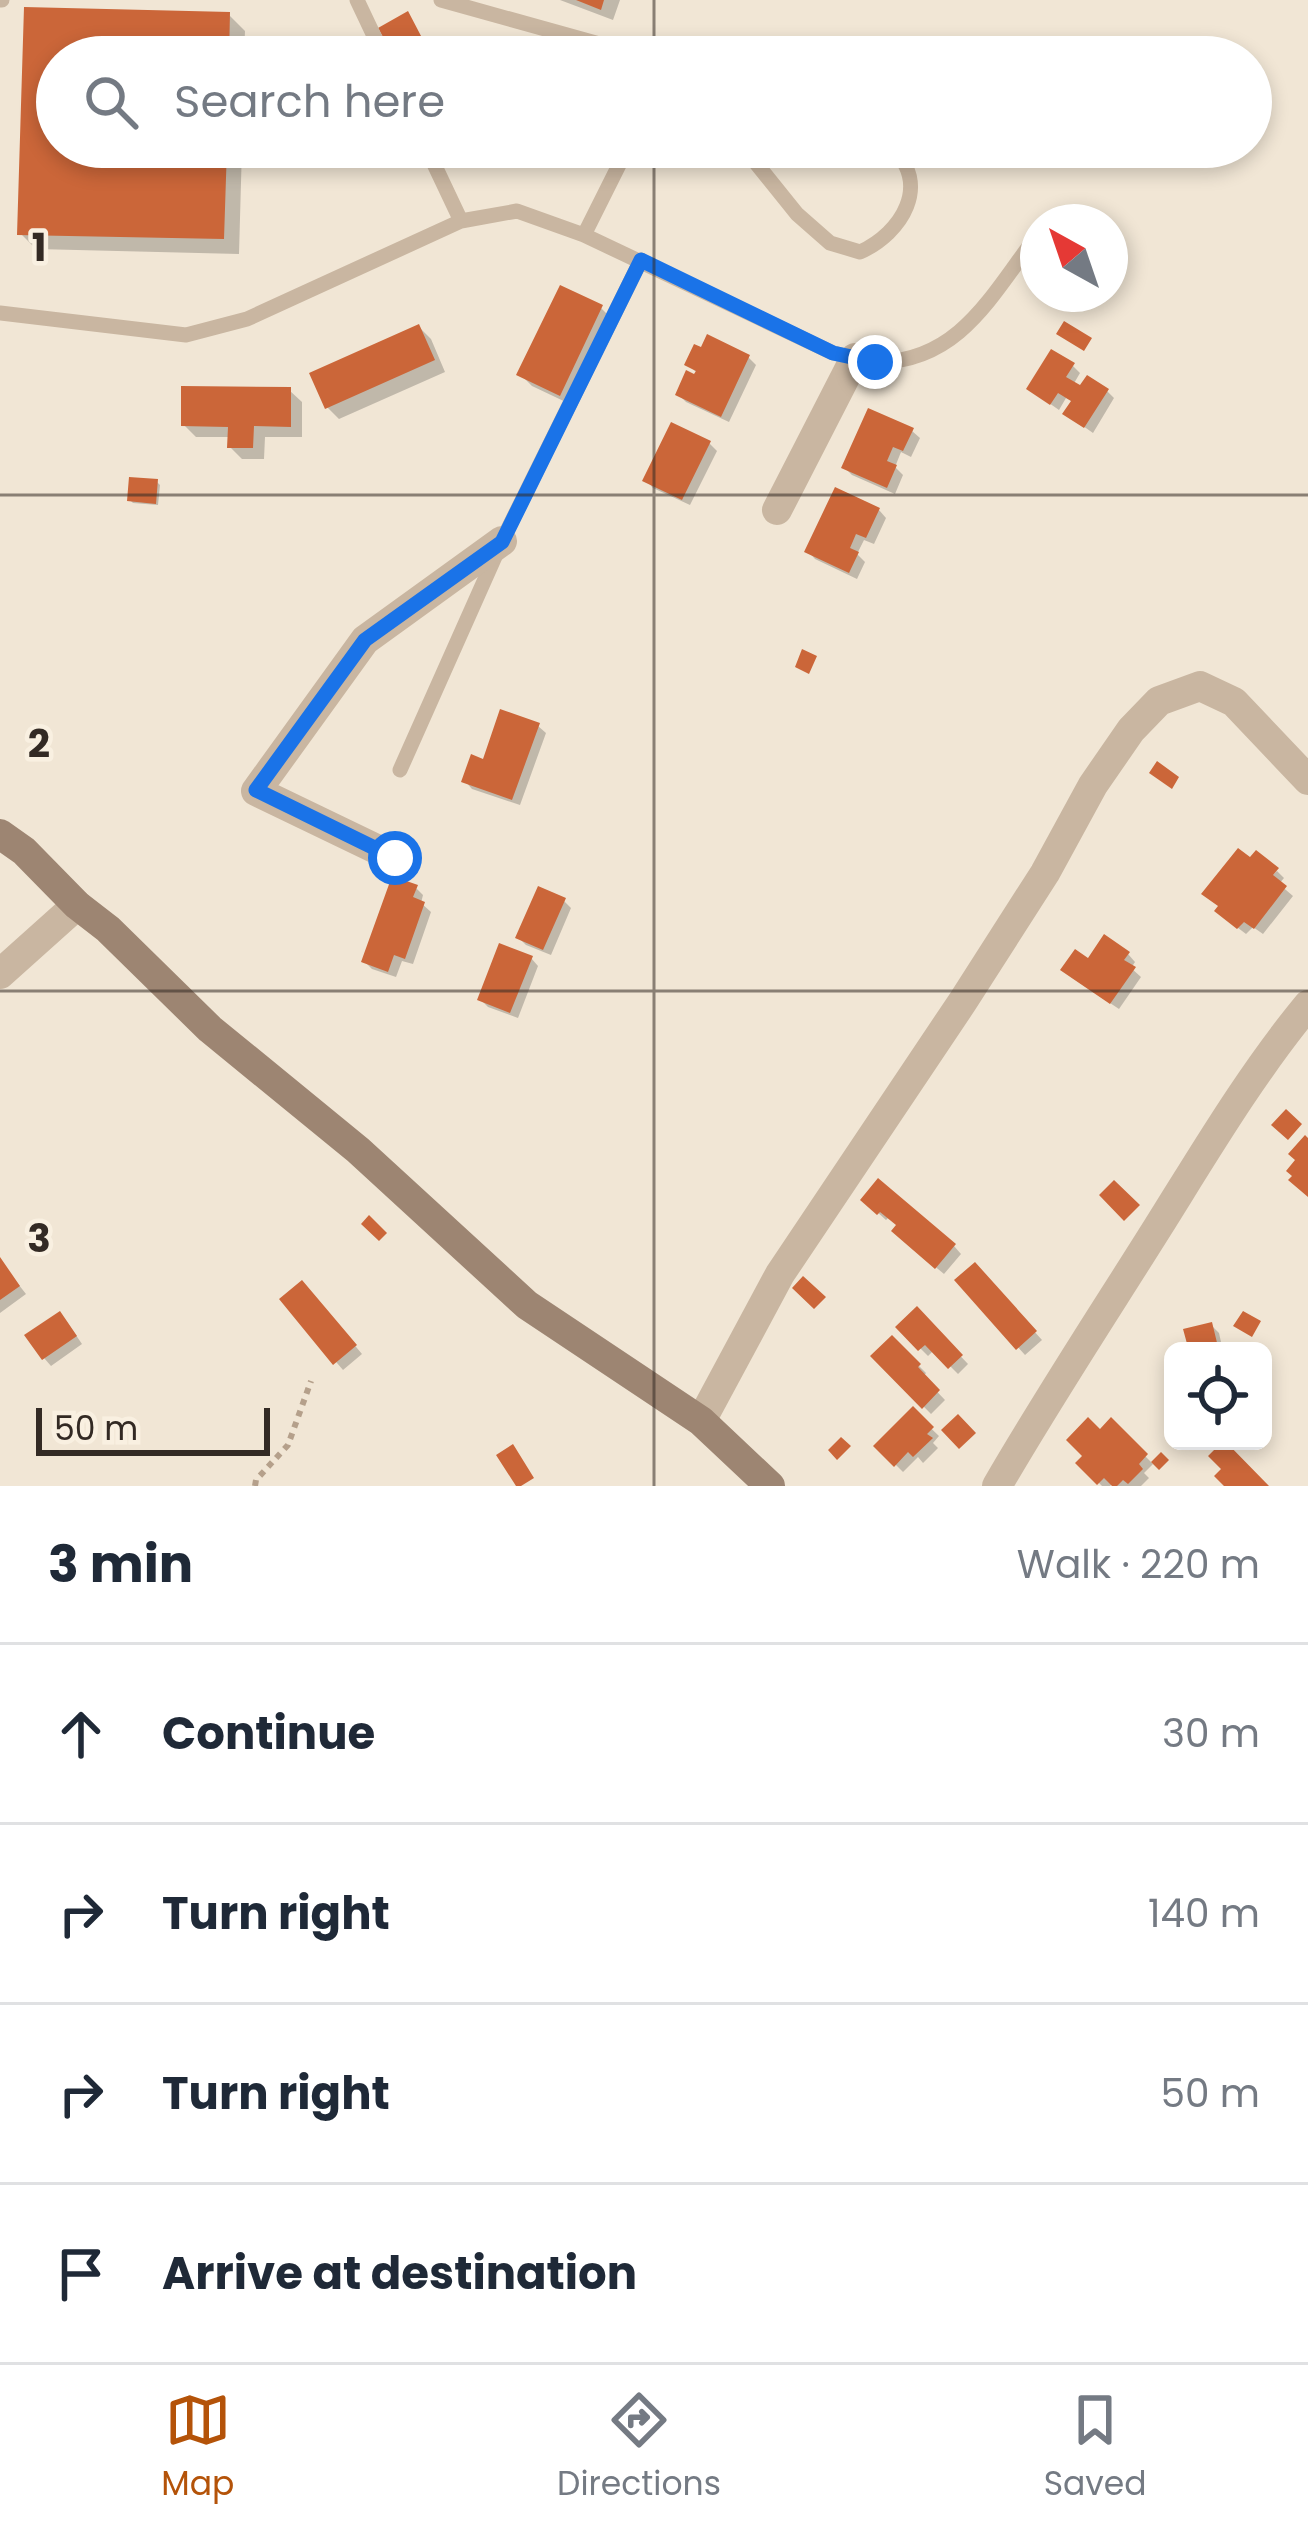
<!DOCTYPE html>
<meta charset="utf-8">
<style>
:root{--surface:#fff;--page:#f6f6f7;--text:#1f2937;--muted:#747a83;--line:#e0e1e3;--accent:#b45309}
body{margin:0;font-family:Poppins,sans-serif;background:var(--page);color:var(--text)}
.controls{position:absolute;right:36px;bottom:36px;display:grid;overflow:hidden;border-radius:18px;box-shadow:0 6px 18px #0003}
.controls button{width:108px;height:108px;display:grid;place-items:center;padding:0;border:0;border-bottom:3px solid var(--line);background:var(--surface);color:var(--text);font:60px sans-serif}
.compass{position:absolute;left:1020px;top:204px;width:108px;height:108px;border-radius:50%;background:var(--surface);box-shadow:0 6px 18px #0003;rotate:320deg}
.scale{position:absolute;left:36px;bottom:30px;width:234px;box-sizing:border-box;padding-left:12px;border:6px solid #332a24;border-top:0;font-size:33px;line-height:42px;white-space:nowrap;color:#332a24;-webkit-text-stroke:9px #f9f0e1;paint-order:stroke}
.stop{position:absolute;width:36px;height:36px;margin:-27px;border:9px solid #1a73e8;border-radius:50%;background:#fff}
.stop.end{background:#1a73e8;border-color:#fff;box-shadow:0 3px 12px #0008}
.list{margin:0;padding:0;list-style:none}
h2{display:flex;justify-content:space-between;align-items:center;height:156px;margin:0;padding:0 48px;font-size:51px}
h2 small{font-size:39px;font-weight:400;color:var(--muted)}
.list li{display:grid;grid-template-columns:78px 1fr auto;gap:36px;align-items:center;box-sizing:border-box;height:180px;padding:0 48px;border-top:3px solid var(--line)}
.list b{display:block;font-size:45px;white-space:nowrap}
.list em{font-size:39px;font-style:normal;color:var(--muted)}
.icon{flex:none;width:66px;height:66px;fill:none;stroke:currentColor;stroke-width:2;stroke-linecap:round;stroke-linejoin:round}
.map{position:relative;flex:none;width:1308px;height:1486px;overflow:hidden}
.search{position:absolute;background:var(--surface);box-shadow:0 6px 18px #0003;left:36px;right:36px;top:36px;height:132px;display:flex;align-items:center;gap:30px;box-sizing:border-box;padding:0 42px;border-radius:66px;color:var(--muted);font-size:45px}
.sheet{height:876px;background:var(--surface)}
nav{display:flex;justify-content:space-around;align-items:center;box-sizing:border-box;height:168px;border-top:3px solid var(--line);background:var(--surface);font-size:33px;color:var(--muted)}
nav a{display:grid;justify-items:center;gap:6px}
nav .on{color:var(--accent)}
.map>svg:first-child{display:block}
.shadow{fill:#0003}
.building{fill:#cb6639}
.lines{fill:none;stroke-linecap:round;stroke-linejoin:round}
.path{stroke:#b5a08b;stroke-width:6;stroke-dasharray:6 6;stroke-linecap:butt}
.lane{stroke:#c9b6a1;stroke-width:15}
.street{stroke:#c9b6a1;stroke-width:30}
.secondary{stroke:#9d8572;stroke-width:30}
.route{stroke:#1a73e8;stroke-width:15}
.grid{fill:none;stroke:#332a24;stroke-width:3;stroke-opacity:0.55}
.grid-label{font-size:39px;text-anchor:middle;font-weight:bold;fill:#332a24;stroke:#f9f0e1;stroke-width:9;stroke-linejoin:round;paint-order:stroke}
</style>
<div class="map">
<svg width="1308" height="1486" viewBox="0 0 1308 1486">
<rect width="100%" height="100%" fill="#f1e6d5"/>
<path class="shadow" d="M560 0H620L613 20Z
M26 10 229 15 245 31 244 57H57V147H242L239 254 36 249 20 233Z
M601 308 613 320 572 405 532 386 520 374Z
M419 327 431 339 445 372 339 419 327 407Z
M748 357 756 365 729 422 686 402 678 394 706 382 688 364Z
M1073 366 1080 373 1073 385 1107 391 1114 398 1093 433 1066 414 1074 402 1066 398 1059 410 1029 389Z
M289 390 302 402V437H265L264 459H242L230 447 231 437H196L184 425Z
M912 431 920 438 911 457 901 452 895 467 903 475 895 494 852 475 845 468Z
M709 443 717 451 690 505 653 488 646 480Z
M157 482 160 485 158 505 133 503 130 500Z
M879 510 886 518 874 544 864 540 857 554 865 562 857 579 815 559 808 551Z
M538 726 546 733 520 805 472 789 465 781 485 763Z
M1277 871 1284 878 1279 884 1293 896 1263 934 1253 927 1246 934 1225 918Z
M416 888 423 895 421 903 431 912 413 964 402 961 396 977 372 969 365 962Z
M564 901 571 908 551 955 526 945 519 938Z
M1128 954 1135 962 1131 968 1141 977 1119 1009 1071 977 1088 962Z
M531 958 538 966 518 1018 488 1007 480 999Z
M864 1200 954 1246 961 1254 944 1274 902 1239 899 1226 889 1217 886 1220Z
M0 1261 26 1294 0 1313Z
M975 1266 1042 1340 1025 1355 958 1281Z
M309 1291 362 1354 343 1370 283 1300Z
M917 1310 968 1364 958 1374 934 1350 928 1356 899 1327Z
M67 1322 82 1344 51 1366 44 1358Z
M1211 1325 1219 1333 1223 1351H1192L1187 1331Z
M892 1339 926 1373 923 1377 945 1400 931 1414 874 1356Z
M913 1411 939 1436 933 1443 938 1448 923 1463 918 1457 903 1472 877 1446Z
M1111 1422 1153 1464 1144 1473 1149 1478 1141 1486H1116L1113 1483 1110 1486H1102L1079 1463Z"/>
<path class="building" d="M576 0H604L601 10Z
M24 7 230 12 229 57H57V147H227L224 239 17 235Z
M408 11 432 57H394L378 28Z
M560 285 603 305 560 396 516 375Z
M1064 321 1092 338 1084 351 1056 334Z
M419 324 435 360 325 409 309 373Z
M707 334 750 355 721 417 675 395 686 370 694 374 696 371 684 365 694 344 701 347Z
M1051 349 1075 363 1066 377 1080 385 1087 375 1109 389 1084 428 1062 414 1071 401 1058 393 1050 405 1026 389Z
M181 386 291 387V427L254 426 253 448H227L228 427 181 426Z
M868 408 914 428 903 451 893 447 887 461 897 465 887 488 841 468Z
M671 422 711 441 682 500 642 481Z
M129 477 158 479 156 504 127 501Z
M835 487 880 508 866 538 856 534 850 548 859 552 849 573 804 552Z
M802 649 817 656 809 674 795 667Z
M500 709 540 723 512 800 461 782 471 754 483 759Z
M1157 761 1179 777 1172 789 1149 773Z
M1238 848 1250 857 1256 850 1279 868 1273 875 1287 886 1254 929 1244 922 1237 929 1214 911 1218 906 1201 894Z
M392 876 418 885 413 897 425 902 405 959 394 955 388 972 361 962Z
M538 886 566 898 543 950 515 938Z
M1104 934 1130 952 1124 960 1136 967 1110 1004 1060 970 1075 949 1088 958Z
M499 943 533 956 510 1013 477 1000Z
M1286 1109 1302 1124 1288 1140 1271 1125Z
M1305 1135 1308 1138V1197L1288 1180 1292 1176 1286 1171 1295 1160 1288 1154Z
M878 1178 956 1244 935 1269 891 1231 896 1225 880 1212 877 1215 860 1200Z
M1114 1180 1140 1205 1124 1221 1099 1195Z
M369 1215 387 1233 379 1241 361 1224Z
M0 1257 20 1286 0 1300Z
M975 1262 1037 1331 1016 1350 954 1280Z
M803 1276 826 1297 814 1309 792 1288Z
M302 1280 357 1345 333 1365 279 1299Z
M917 1306 963 1355 948 1369 925 1345 918 1351 895 1327Z
M60 1311 77 1336 42 1360 24 1335Z
M1243 1311 1261 1321 1252 1337 1233 1326Z
M1212 1322 1219 1351H1189L1183 1329Z
M892 1335 921 1364 918 1367 940 1390 922 1409 870 1356Z
M913 1406 934 1427 927 1434 933 1438 913 1457 908 1452 894 1467 873 1446Z
M958 1414 976 1433 959 1449 941 1430Z
M1088 1417 1100 1429 1111 1417 1148 1454 1139 1464 1143 1469 1128 1484 1123 1480 1117 1486H1112L1104 1478 1097 1485 1075 1463 1082 1456 1066 1440Z
M841 1437 851 1446 837 1460 828 1450Z
M1223 1441H1225L1269 1486H1224L1214 1476 1221 1469 1208 1456Z
M513 1444 534 1478 521 1486H516L496 1455Z
M1161 1452 1169 1460 1159 1470 1151 1462Z"/>
<g class="lines">
<path class="path" d="M255 1486 256 1480 288 1445 311 1381"/>
<path class="lane" d="M0 0H2
M357 0 384 57
M441 0 646 57
M426 147 461 221 517 211 584 235 833 353C848 356 864 362 879 362 956 361 989 300 1030 245
M743 147 797 214 830 243 860 252C902 233 932 184 891 147
M584 235 628 147
M0 313 186 335 247 319 461 221
M400 770 502 541 641 260"/>
<path class="street" d="M777 510 855 358
M395 858 256 791 365 640 502 541
M0 974 77 905
M701 1421 780 1274 963 1001 1045 873 1093 785 1131 730 1159 701 1200 686 1234 702 1308 780
M997 1486C1048 1398 1104 1313 1158 1227 1205 1152 1251 1074 1308 1005"/>
<path class="secondary" d="M0 834 24 851 77 905 108 929 210 1029 358 1150 527 1305 701 1421 770 1486"/>
</g>
<g class="lines">
<path class="route" d="M395 858 256 790 365 640 502 542 641 260 833 353 875 362"/>
</g>
<path class="grid" d="M654 0V57M654 147V1486M0 495H1308M0 991H1308"/>
<g class="grid-label">
<text x="39" y="261">1</text>
<text x="39" y="757">2</text>
<text x="39" y="1252">3</text>
</g>
</svg>
<div class="controls">
<button><svg class="icon" aria-label="locate" viewBox="0 0 24 24"><circle cx="12" cy="12" r="6"/><path d="M12 2v4M12 18v4M2 12h4M18 12h4"/></svg></button>
</div>
<svg class="compass" viewBox="-18 -18 36 36"><path d="M0-13l5 13h-10z" fill="#e53935"/><path d="M0 13l5-13h-10z" fill="#747a83"/></svg>
<div class="scale">50 m</div>
<div class="stop" style="left:395px;top:858px"></div>
<div class="stop end" style="left:875px;top:362px"></div>
<div class="search"><svg class="icon" aria-label="search" viewBox="0 0 24 24"><circle cx="10" cy="10" r="6"/><path d="M15 15l6 6"/></svg>Search here</div>
</div>
<section class="sheet">
<h2>3 min<small>Walk · 220 m</small></h2>
<ul class="list">
<li><svg class="icon" aria-label="ahead" viewBox="0 0 24 24"><path d="M12 20V5M6 11l6-6 6 6"/></svg><div><b>Continue</b></div><em>30 m</em></li>
<li><svg class="icon" aria-label="right" viewBox="0 0 24 24"><path d="M7 20v-9h11M14 6l5 5-5 5"/></svg><div><b>Turn right</b></div><em>140 m</em></li>
<li><svg class="icon" aria-label="right" viewBox="0 0 24 24"><path d="M7 20v-9h11M14 6l5 5-5 5"/></svg><div><b>Turn right</b></div><em>50 m</em></li>
<li><svg class="icon" aria-label="arrive" viewBox="0 0 24 24"><path d="M6 21V4h12l-3 4 3 4H6"/></svg><div><b>Arrive at destination</b></div></li>
</ul>
</section>
<nav>
<a class="on"><svg class="icon" aria-label="map" viewBox="0 0 24 24"><path d="M3 6l6-2 6 2 6-2v14l-6 2-6-2-6 2zM9 4v14M15 6v14"/></svg>Map</a>
<a><svg class="icon" aria-label="directions" viewBox="0 0 24 24"><path d="M12 3l9 9-9 9-9-9zM9 14v-3h6M13 9l2 2-2 2"/></svg>Directions</a>
<a><svg class="icon" aria-label="saved" viewBox="0 0 24 24"><path d="M7 4h10v16l-5-4-5 4z"/></svg>Saved</a>
</nav>
